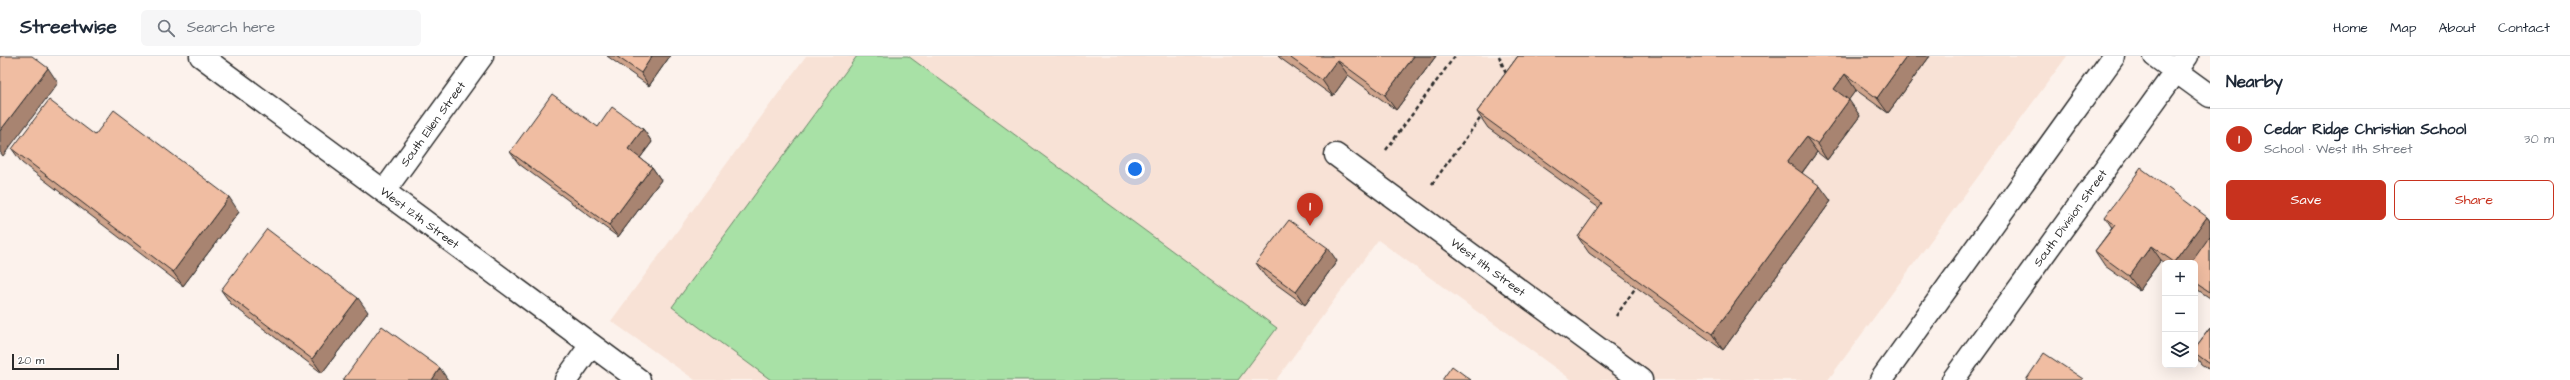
<!DOCTYPE html>
<meta charset="utf-8">
<style>
:root{--surface:#fff;--page:#f6f6f7;--text:#1f2937;--muted:#747a83;--line:#e0e1e3;--accent:#c8321e}
body{margin:0;font-family:"Architects Daughter",sans-serif;background:var(--page);color:var(--text)}
.controls{position:absolute;right:12px;bottom:12px;display:grid;overflow:hidden;border-radius:6px;box-shadow:0 4px 16px #0002}
.controls button{width:36px;height:36px;display:grid;place-items:center;padding:0;border:0;border-bottom:1px solid var(--line);background:var(--surface);color:var(--text);font:20px sans-serif}
.scale{position:absolute;left:12px;bottom:10px;width:107px;box-sizing:border-box;padding-left:4px;border:2px solid #2b2b2b;border-top:0;font-size:11px;line-height:14px;white-space:nowrap;color:#2b2b2b;-webkit-text-stroke:3px #fff;paint-order:stroke}
.you{position:absolute;left:1135px;top:113px;width:14px;height:14px;margin:-10px;border:3px solid #fff;border-radius:50%;background:#1a73e8;box-shadow:0 0 0 6px #1a73e833}
.badge{display:grid;place-items:center;width:26px;height:26px;border-radius:50%;background:var(--accent);color:#fff;font-size:13px;font-weight:700}
.pin{position:absolute;translate:-50% -33px;filter:drop-shadow(0 1px 2px #0008)}
.pin::after{content:'';position:absolute;top:21px;width:14px;height:12px;background:inherit;clip-path:polygon(0 0,100% 0,50% 100%)}
.list{margin:0;padding:0;list-style:none}
h2{display:flex;justify-content:space-between;align-items:center;height:52px;margin:0;padding:0 16px;font-size:17px}
h2 small{font-size:13px;font-weight:400;color:var(--muted)}
.list li{display:grid;grid-template-columns:26px 1fr auto;gap:12px;align-items:center;box-sizing:border-box;height:60px;padding:0 16px;border-top:1px solid var(--line)}
.list b{display:block;font-size:15px;white-space:nowrap}
.list p{margin:0;font-size:13px;white-space:nowrap;color:var(--muted)}
.list em{font-size:13px;font-style:normal;color:var(--muted)}
.actions{display:flex;gap:8px;padding:12px 16px}
.actions a{flex:1;padding:9px 0;border:1px solid var(--accent);border-radius:6px;text-align:center;font-size:14px;color:var(--accent)}
.actions .main{background:var(--accent);color:#fff}
.icon{flex:none;width:22px;height:22px;fill:none;stroke:currentColor;stroke-width:2;stroke-linecap:round;stroke-linejoin:round}
.map{position:relative;flex:none;width:2210px;height:324px;overflow:hidden}
header{display:flex;align-items:center;gap:24px;box-sizing:border-box;height:56px;padding:0 20px;background:var(--surface);border-bottom:1px solid var(--line)}
header strong{font-size:19px}
nav{display:flex;gap:22px;margin-inline-start:auto;font-size:14px}
.search{width:280px;height:36px;background:var(--page);display:flex;align-items:center;gap:10px;box-sizing:border-box;padding:0 14px;border-radius:6px;color:var(--muted);font-size:15px}
main{display:flex}
aside{flex:1;background:var(--surface)}
.map>svg:first-child{display:block}
.built{fill:#f8e2d6}
.green{fill:#a8e1a6;stroke:#6a8668}
.lines{fill:none;stroke-linecap:round;stroke-linejoin:round}
.street-casing{stroke:#2b2b2b;stroke-width:25}
.secondary-casing{stroke:#2b2b2b;stroke-width:25}
.path{stroke:#2b2b2b;stroke-width:2.5;stroke-dasharray:4 3;stroke-linecap:butt}
.street{stroke:#fff;stroke-width:22}
.secondary{stroke:#fff;stroke-width:22}
.wall{fill:#cea38b;stroke:#2b2b2b}
.shaded-wall{fill:#a88471;stroke:#2b2b2b}
.building{fill:#f0bda2;stroke:#2b2b2b}
.labels{text-anchor:middle;stroke-width:3.5;stroke-linejoin:round;paint-order:stroke}
.street-label{font-size:12px;fill:#2b2b2b;stroke:#fff}
</style>
<header>
<strong>Streetwise</strong>
<div class="search"><svg class="icon" aria-label="search" viewBox="0 0 24 24"><circle cx="10" cy="10" r="6"/><path d="M15 15l6 6"/></svg>Search here</div>
<nav><a>Home</a><a>Map</a><a>About</a><a>Contact</a></nav>
</header>
<main>
<div class="map">
<svg width="2210" height="324" viewBox="0 0 2210 324">
<rect width="100%" height="100%" fill="#fcf2ec"/>
<filter id="ink" filterUnits="userSpaceOnUse"><feTurbulence type="fractalNoise" baseFrequency=".025" numOctaves="2"/><feDisplacementMap in="SourceGraphic" scale="8" xChannelSelector="R" yChannelSelector="G"/><feConvolveMatrix kernelMatrix="1 2 1 2 8 2 1 2 1" color-interpolation-filters="sRGB"/></filter>
<g filter="url(#ink)">
<path class="built" d="M806 0H2067L1828 324H1572L1378 184 1276 324H695L611 265Z"/>
<path class="green" d="M857 0H908L1277 272 1238 324H771L672 251Z"/>
<g class="lines">
<defs>
<g id="street">
<path d="M2155 0 2210 40"/>
<path id="s1" d="M1336 99 1641 324"/>
<path id="s2" d="M384 135 482 0"/>
<path d="M566 324 591 289"/>
<path d="M1881 324 2114 0"/>
<path id="s3" d="M1953 324 2187 0"/>
</g>
<g id="secondary">
<path id="s4" d="M201 0 639 324"/>
</g>
</defs>
<use href="#street" class="street-casing"/>
<use href="#secondary" class="secondary-casing"/>
<path class="path" d="M1499 0 1506 18
M1386 94 1455 0
M1432 128 1482 60
M1616 260 1636 231"/>
<use href="#street" class="street"/>
<use href="#secondary" class="secondary"/>
</g>
<path class="wall" d="M607 0H670L649 30Z
M1278 0H1436L1396 54 1348 19 1333 40 1280 2Z
M1518 0H1930L1888 57 1856 34 1848 44 1860 60 1827 104 1817 96 1802 117 1831 145 1723 294 1589 197 1578 181 1599 152 1488 72 1477 56Z
M598 71 643 73 652 86 640 102 652 111 661 124 618 181 519 108 510 96Z
M95 79 239 156 183 230 22 107 12 93Z
M2105 161H2207L2210 165V242L2195 232V207H2165L2161 204 2139 234 2105 210 2095 195 2112 172Z
M1337 205 1305 249 1265 220 1256 207Z
M221 234 368 256 322 317 231 248Z
M2210 272V314L2201 308 2195 299V292Z"/>
<path class="shaded-wall" d="M652 0H670L649 30 641 17Z
M1414 0H1436L1396 54 1385 39Z
M1907 0H1930L1888 57 1877 42Z
M1337 4 1348 19 1333 40 1322 24Z
M48 12 58 27 3 100 0 96V75Z
M1845 18 1856 34 1845 49 1834 33Z
M1849 44 1860 60 1827 104 1817 88Z
M643 73 652 86 637 106 628 93Z
M1806 81 1817 96 1798 122 1787 106Z
M652 111 661 124 618 181 609 169Z
M1820 130 1831 145 1723 294 1712 278Z
M229 141 239 156 183 230 173 216Z
M2207 161 2210 165V186L2194 207H2174V206Z
M2151 190 2161 204 2139 234 2129 220Z
M1328 192 1337 205 1305 249 1296 236Z
M358 242 368 256 322 317 312 303Z
M440 312 448 324H432Z"/>
<path class="building" d="M0 0H32L48 12 0 75Z
M616 0H652L641 17Z
M1288 0H1414L1385 39 1337 4 1322 24Z
M1518 0H1907L1877 42 1845 18 1834 33 1849 44 1817 88 1806 81 1787 106 1820 130 1712 278 1578 181 1602 147 1477 56Z
M552 38 598 71 612 51 643 73 628 93 652 111 609 169 510 96Z
M49 44 95 79 114 54 229 141 173 216 12 93Z
M2141 112 2207 161 2174 206 2151 190 2129 220 2095 195 2115 169 2105 161Z
M1289 164 1328 192 1296 236 1256 207Z
M267 173 358 242 312 303 221 234Z
M2210 180V236L2195 226V207H2191Z
M382 270 440 312 432 324H343Z
M2210 272V308L2195 297V292Z
M2044 297 2083 323 2082 324H2026Z
M1452 310 1471 324H1442Z"/>
</g>
<g class="labels">
<g class="street-label">
<text dy="4" stroke="none"><textPath href="#s2" startOffset="83">South Ellen Street</textPath></text>
<text dy="4" stroke="none"><textPath href="#s4" startOffset="272">West 12th Street</textPath></text>
<text dy="4" stroke="none"><textPath href="#s3" startOffset="200">South Division Street</textPath></text>
<text dy="4" stroke="none"><textPath href="#s1" startOffset="189">West 11th Street</textPath></text>
</g>
</g>
</svg>
<div class="controls">
<button>+</button>
<button>−</button>
<button><svg class="icon" aria-label="layers" viewBox="0 0 24 24"><path d="M12 4l9 5-9 5-9-5zM3 14l9 5 9-5"/></svg></button>
</div>
<div class="scale">20 m</div>
<div class="you"></div>
<div class="pin badge" style="left:1310px;top:170px">1</div>
</div>
<aside>
<h2>Nearby<small></small></h2>
<ul class="list">
<li><span class="badge">1</span><div><b>Cedar Ridge Christian School</b><p>School · West 11th Street</p></div><em>30 m</em></li>
</ul>
<div class="actions"><a class="main">Save</a><a>Share</a></div>
</aside>
</main>
